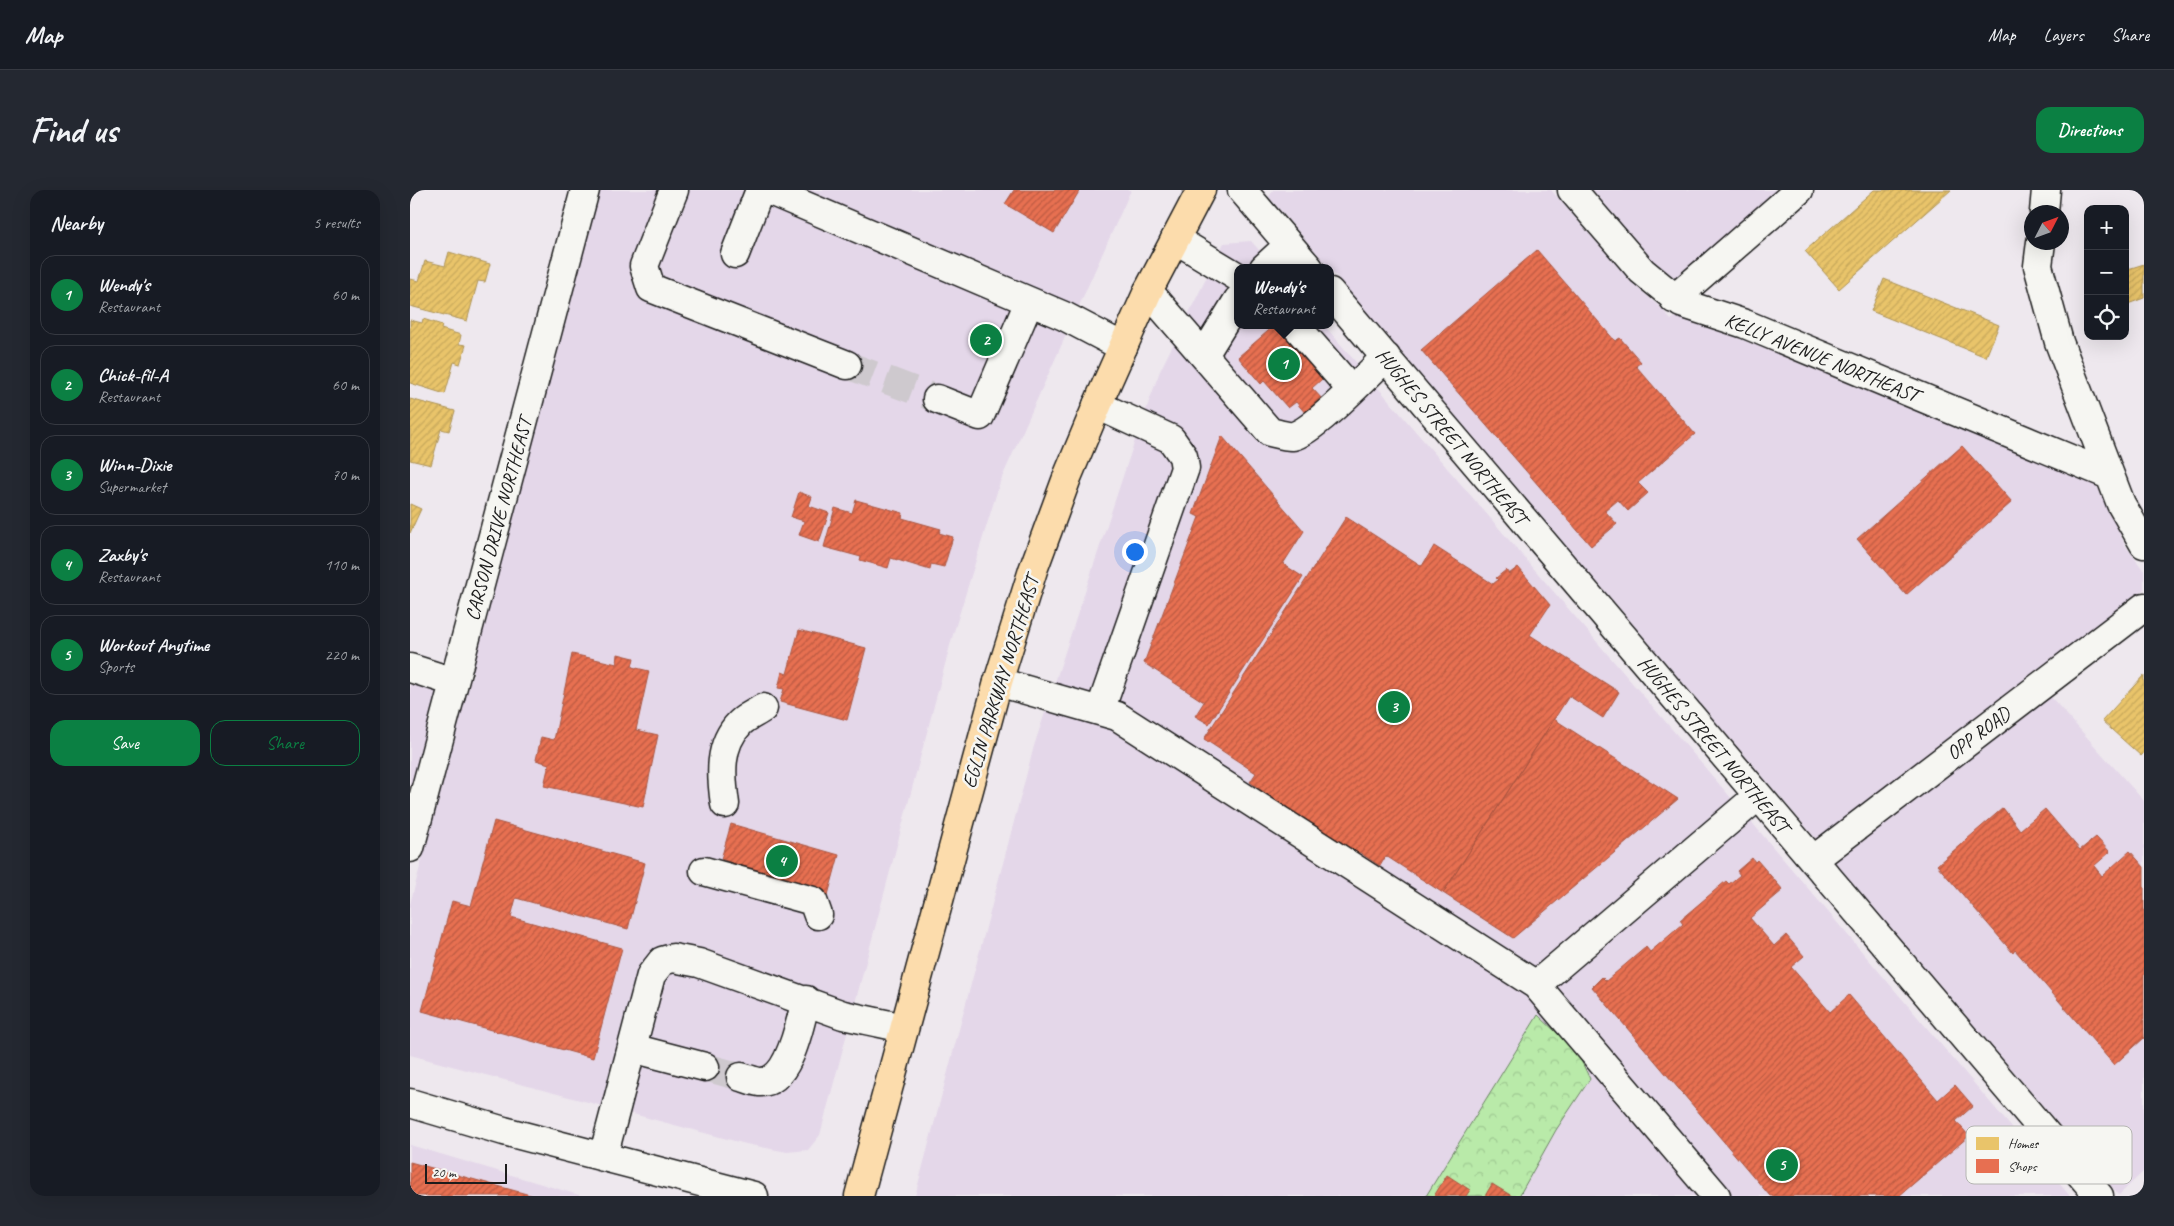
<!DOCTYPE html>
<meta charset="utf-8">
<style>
:root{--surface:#171b24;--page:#242831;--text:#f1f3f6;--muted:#9ea1a6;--line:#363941;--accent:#0b8043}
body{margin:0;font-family:Caveat,sans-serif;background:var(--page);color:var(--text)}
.controls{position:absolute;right:15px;top:15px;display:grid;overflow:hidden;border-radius:10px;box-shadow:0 5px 20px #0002}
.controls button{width:45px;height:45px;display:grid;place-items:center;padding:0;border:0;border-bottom:1px solid var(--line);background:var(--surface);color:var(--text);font:25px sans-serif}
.compass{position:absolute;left:1614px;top:15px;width:45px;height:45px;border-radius:50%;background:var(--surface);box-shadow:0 5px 20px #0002;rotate:48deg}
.scale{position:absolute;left:15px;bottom:12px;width:82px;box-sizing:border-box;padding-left:5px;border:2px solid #1c1c1c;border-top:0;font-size:14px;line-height:18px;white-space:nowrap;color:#1c1c1c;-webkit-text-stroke:4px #f6f6f2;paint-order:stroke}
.you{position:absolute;left:724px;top:361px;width:18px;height:18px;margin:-12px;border:4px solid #fff;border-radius:50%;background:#1a73e8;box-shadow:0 0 0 8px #1a73e833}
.badge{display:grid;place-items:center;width:32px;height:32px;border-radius:50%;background:var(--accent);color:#fff;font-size:16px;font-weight:700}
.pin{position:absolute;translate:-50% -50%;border:2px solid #fff;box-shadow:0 1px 5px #0006}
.popup{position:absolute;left:824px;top:74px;width:100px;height:65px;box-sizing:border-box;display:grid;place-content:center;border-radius:10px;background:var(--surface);filter:drop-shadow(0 1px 4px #0005);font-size:16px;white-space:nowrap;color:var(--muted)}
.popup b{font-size:19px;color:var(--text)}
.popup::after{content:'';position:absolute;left:50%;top:100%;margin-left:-10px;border:10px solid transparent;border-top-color:var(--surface)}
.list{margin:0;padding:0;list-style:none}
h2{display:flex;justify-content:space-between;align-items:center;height:65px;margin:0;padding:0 20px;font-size:21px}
h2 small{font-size:16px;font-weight:400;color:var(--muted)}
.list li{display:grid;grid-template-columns:32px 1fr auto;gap:15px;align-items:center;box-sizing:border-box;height:80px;margin:0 10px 10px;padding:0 10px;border:1px solid var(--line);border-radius:15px}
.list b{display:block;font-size:19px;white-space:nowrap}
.list p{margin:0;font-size:16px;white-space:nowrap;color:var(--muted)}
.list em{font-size:16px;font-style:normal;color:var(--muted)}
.actions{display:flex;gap:10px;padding:15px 20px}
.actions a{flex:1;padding:11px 0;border:1px solid var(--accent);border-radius:15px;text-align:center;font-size:18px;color:var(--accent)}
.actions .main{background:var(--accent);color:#fff}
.icon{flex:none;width:28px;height:28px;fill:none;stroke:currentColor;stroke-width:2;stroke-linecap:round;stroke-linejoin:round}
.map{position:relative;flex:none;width:1734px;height:1006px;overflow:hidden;border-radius:15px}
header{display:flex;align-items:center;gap:30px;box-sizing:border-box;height:70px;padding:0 25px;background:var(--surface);border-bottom:1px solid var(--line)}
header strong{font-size:24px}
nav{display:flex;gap:28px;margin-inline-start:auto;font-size:18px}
.intro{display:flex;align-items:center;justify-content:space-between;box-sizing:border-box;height:120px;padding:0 30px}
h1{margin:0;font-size:35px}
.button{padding:12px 22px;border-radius:15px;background:var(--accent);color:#fff;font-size:18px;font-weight:700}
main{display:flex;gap:30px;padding:0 30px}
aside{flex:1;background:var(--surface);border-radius:15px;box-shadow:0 5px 20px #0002}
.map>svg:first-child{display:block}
.built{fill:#e4d7e9}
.forest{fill:url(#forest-crowns);stroke:#6a8362}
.homes{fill:url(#homes-hatch);stroke:#ac9253}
.shops{fill:url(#shops-hatch);stroke:#aa5641}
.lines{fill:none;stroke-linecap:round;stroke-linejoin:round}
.minor-tunnel{stroke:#cec9ce;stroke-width:28;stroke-dasharray:28 14;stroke-linecap:butt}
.minor-casing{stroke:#1c1c1c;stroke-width:31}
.highway-casing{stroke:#1c1c1c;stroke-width:31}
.minor{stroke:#f6f6f2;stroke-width:28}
.highway{stroke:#fcdcac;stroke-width:28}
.labels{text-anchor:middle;stroke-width:5;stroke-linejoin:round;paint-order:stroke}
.street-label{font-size:20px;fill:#1c1c1c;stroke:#f6f6f2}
.key{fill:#f6f6f2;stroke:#b5b5b2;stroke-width:1}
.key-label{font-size:14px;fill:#1c1c1c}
</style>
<header>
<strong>Map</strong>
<nav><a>Map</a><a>Layers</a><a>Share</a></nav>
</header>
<div class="intro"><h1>Find us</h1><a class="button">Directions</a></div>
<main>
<aside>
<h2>Nearby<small>5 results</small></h2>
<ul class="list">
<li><span class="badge">1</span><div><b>Wendy's</b><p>Restaurant</p></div><em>60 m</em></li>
<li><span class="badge">2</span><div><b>Chick-fil-A</b><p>Restaurant</p></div><em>60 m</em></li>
<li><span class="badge">3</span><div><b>Winn-Dixie</b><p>Supermarket</p></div><em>70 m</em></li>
<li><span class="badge">4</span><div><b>Zaxby's</b><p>Restaurant</p></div><em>110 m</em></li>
<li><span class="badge">5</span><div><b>Workout Anytime</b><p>Sports</p></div><em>220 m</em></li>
</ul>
<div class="actions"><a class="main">Save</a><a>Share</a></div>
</aside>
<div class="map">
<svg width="1734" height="1006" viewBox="0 0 1734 1006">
<defs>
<pattern id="forest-crowns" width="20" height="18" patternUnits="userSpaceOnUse" patternTransform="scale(1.25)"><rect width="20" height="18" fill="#b9eaa9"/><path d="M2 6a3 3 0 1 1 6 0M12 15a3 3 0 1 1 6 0" fill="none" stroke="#9ec891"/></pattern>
<pattern id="homes-hatch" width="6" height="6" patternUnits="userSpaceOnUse" patternTransform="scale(1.25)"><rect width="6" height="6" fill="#e9c46a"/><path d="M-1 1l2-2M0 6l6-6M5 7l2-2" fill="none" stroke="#c7a85b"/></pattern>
<pattern id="shops-hatch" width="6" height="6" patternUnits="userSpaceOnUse" patternTransform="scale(1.25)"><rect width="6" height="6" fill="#e76f51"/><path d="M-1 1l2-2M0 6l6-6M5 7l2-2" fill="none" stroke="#ba5a42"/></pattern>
</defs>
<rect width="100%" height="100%" fill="#eee8ee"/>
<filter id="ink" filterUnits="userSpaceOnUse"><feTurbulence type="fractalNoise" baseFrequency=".02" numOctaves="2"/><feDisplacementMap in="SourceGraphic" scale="10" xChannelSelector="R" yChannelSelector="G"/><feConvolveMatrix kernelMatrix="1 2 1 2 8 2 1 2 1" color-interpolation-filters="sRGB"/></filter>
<g filter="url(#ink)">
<path class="built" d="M190 0H721L590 292 542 448 410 945 398 960 377 962 336 954 0 865V714L59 495 64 482 62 481Z
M863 0H1141L1220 91 1253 120 1261 130 1265 127 1328 148 1687 296 1715 355 1734 381V399L1407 650 859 7Z
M1183 0H1368L1266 89 1243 70Z
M841 51 865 78H828V135H914L1304 588 1660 1006H505L624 556 724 253 750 181 814 53Z
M0 494 27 502 0 601Z
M1640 506 1734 611V981L1709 1005 1424 671Z
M0 955 172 1006H0Z"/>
<path class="forest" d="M1128 825 1167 862 1180 889 1146 940 1109 1006H1016Z"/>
<path class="homes" d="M1464 0H1541L1429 99 1395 61Z
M39 62 80 74 75 92 68 91 57 131 0 116V89L9 91 15 71 35 76Z
M1734 74V108L1715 115V80Z
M1474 89 1589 135 1576 167 1461 121Z
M13 129 32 135 31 139 51 145 49 154 56 155 50 174 44 172 35 204 0 193V130L12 133Z
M0 209 45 221 39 241 31 239 21 275 0 270Z
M0 314 11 319 0 343Z
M1734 485V563L1731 566 1692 531Z"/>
<path class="shops" d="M604 0H670L644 43 595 14Z
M1127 60 1205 151 1210 148 1231 172 1226 176 1285 244 1228 293 1238 303 1218 321 1208 310 1195 321 1207 334 1181 356 1011 160Z
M865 135H881L921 181 902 198 913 210 896 224 886 212 878 218 854 191 851 194 828 167Z
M812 246 894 341 873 374 893 387 799 534 785 526 794 512 734 473 789 327 783 324Z
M1552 256 1602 312 1496 405 1447 349Z
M389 302 402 307 399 316 419 323 409 352 389 345 394 331 381 327Z
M446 310 493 323 492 328 531 339 529 343 543 347 534 377 521 374 520 380 481 368 478 378 450 370 451 367 414 357 425 318 442 323Z
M936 327 1012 376 1024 356 1083 394 1088 390 1086 388 1096 380 1099 384 1108 377 1140 415 1120 445 1209 502 1193 528 1159 506 1033 703 976 666 970 676 949 662 948 664 870 614 840 592 846 583 794 549Z
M389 440 456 458 437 530 370 512 374 499 368 498 372 482 377 484Z
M162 464 207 474 208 464 224 468 222 477 239 481 226 540 248 545 233 617 134 596 139 574 126 570 131 547 144 550Z
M1144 529 1268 609 1103 748 1033 703Z
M1593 618 1610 640 1635 619 1670 660 1686 647 1700 662 1684 676 1692 686 1720 661 1734 677V848L1704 875 1605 760 1603 763 1527 675Z
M84 631 235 673 218 739 106 708 101 727 212 758 183 868 12 821 42 711 61 716Z
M321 634 429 665 418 705 319 677 320 672 311 669Z
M1342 668 1345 672 1347 670 1373 700 1340 728 1364 756 1376 745 1394 766 1381 777 1420 822 1439 805 1528 910 1545 895 1563 916 1546 931 1559 946 1489 1006H1360L1182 797 1192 787 1196 791 1236 757 1240 762 1273 734 1270 730 1316 691 1319 694 1330 685 1327 681Z
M0 972 124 1006H0Z
M1037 985 1060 1000 1056 1006H1024Z
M1082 994 1102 1006H1075Z"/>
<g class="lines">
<path class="minor-tunnel" d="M437 175 527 209
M295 877 331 887"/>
<defs>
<path id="minor" d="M264 0 234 76 241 98 437 175
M358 0 654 126 713 157
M832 0 899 78
M1162 0 1232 81 1271 113 1335 134 1699 285
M1634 22 1636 0
M765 49 828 87
M1631 52 1628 76 1649 152 1711 314 1734 354
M325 64 350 0
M854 78 879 55
M738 101 860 242C866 243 876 247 883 246 904 241 958 184 976 167
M920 102 1689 1006
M1264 109 1389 0
M885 135 941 199
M794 165 828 110
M527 209 570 226 619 112
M687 215 761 249 773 266 775 278 690 521
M0 478 44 492
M588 492 707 526 1126 795 1306 1006
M315 614C311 586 308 555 330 533 336 527 346 523 353 518
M0 658 175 0
M1403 670 1734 417
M294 681 403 711 408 725
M1126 795 1348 606
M222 858 295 877
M331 887C336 888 343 891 349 892 380 894 390 832 396 810
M0 913 94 941 344 1006
M193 967 241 785 252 771 263 768 289 773 433 825 494 838"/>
<path id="highway" d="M449 1006 588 492 623 380 658 285 692 204 738 101 791 0"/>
</defs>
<use href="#minor" class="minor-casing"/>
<use href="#highway" class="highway-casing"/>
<use href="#minor" class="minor"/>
<use href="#highway" class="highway"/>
</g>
</g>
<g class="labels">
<g class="street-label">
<text transform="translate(1412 167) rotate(22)" y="7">KELLY AVENUE NORTHEAST</text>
<text transform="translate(1042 246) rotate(50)" y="7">HUGHES STREET NORTHEAST</text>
<text transform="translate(88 329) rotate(-75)" y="7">CARSON DRIVE NORTHEAST</text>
<text transform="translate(590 492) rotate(-73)" y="7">EGLIN PARKWAY NORTHEAST</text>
<text transform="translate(1568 543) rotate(-37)" y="7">OPP ROAD</text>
<text transform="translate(1304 554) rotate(50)" y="7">HUGHES STREET NORTHEAST</text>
</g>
</g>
<rect x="1556" y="936" width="166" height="58" rx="8" class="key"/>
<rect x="1566" y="947" width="23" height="13" fill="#e9c46a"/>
<rect x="1566" y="969" width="23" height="14" fill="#e76f51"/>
<g class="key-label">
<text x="1598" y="958">Homes</text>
<text x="1598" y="981">Shops</text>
</g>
</svg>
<div class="controls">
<button>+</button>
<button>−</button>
<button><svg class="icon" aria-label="locate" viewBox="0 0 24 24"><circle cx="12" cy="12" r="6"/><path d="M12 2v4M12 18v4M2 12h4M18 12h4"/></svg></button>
</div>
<svg class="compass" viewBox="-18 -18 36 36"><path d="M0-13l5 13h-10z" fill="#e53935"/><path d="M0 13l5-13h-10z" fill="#9ea1a6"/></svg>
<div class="scale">20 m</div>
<div class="you"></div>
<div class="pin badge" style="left:874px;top:174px">1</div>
<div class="popup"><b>Wendy's</b>Restaurant</div>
<div class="pin badge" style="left:576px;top:150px">2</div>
<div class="pin badge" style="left:984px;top:517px">3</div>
<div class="pin badge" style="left:372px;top:671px">4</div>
<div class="pin badge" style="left:1372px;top:975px">5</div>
</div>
</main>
